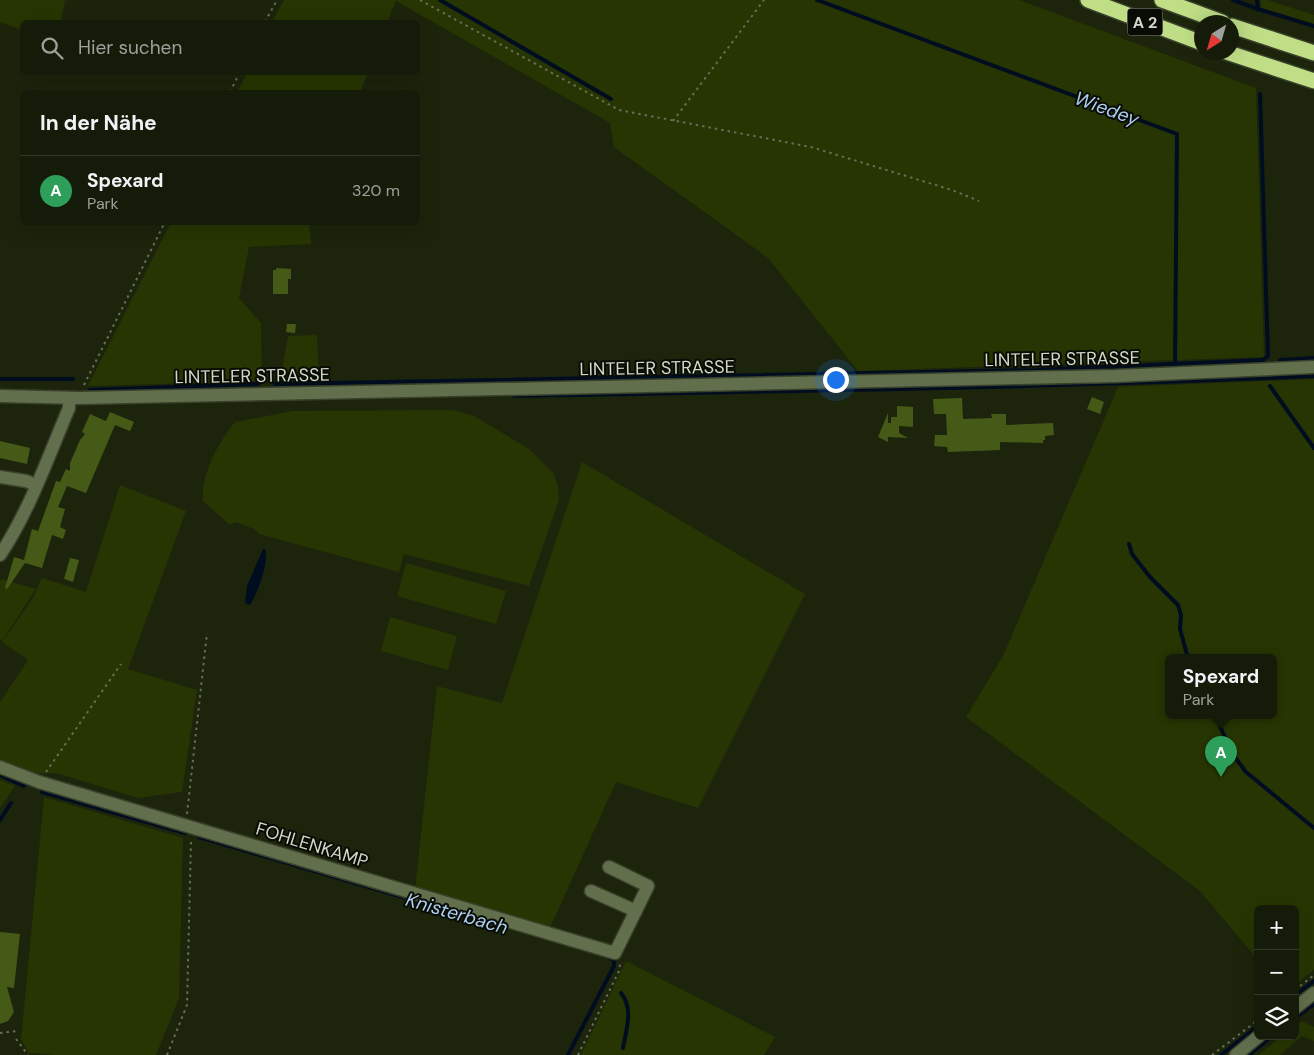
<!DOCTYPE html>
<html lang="de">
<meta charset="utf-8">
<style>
:root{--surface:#151b09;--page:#222817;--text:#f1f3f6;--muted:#9da19c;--line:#34392a;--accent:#db2777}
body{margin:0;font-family:"DM Sans",sans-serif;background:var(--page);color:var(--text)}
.controls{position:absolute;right:15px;bottom:15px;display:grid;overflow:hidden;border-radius:8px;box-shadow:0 5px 20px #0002}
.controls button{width:45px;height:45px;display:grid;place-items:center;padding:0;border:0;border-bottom:1px solid var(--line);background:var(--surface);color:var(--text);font:25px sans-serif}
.compass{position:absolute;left:1194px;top:15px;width:45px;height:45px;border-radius:50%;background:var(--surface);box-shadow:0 5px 20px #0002;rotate:217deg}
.you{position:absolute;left:835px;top:379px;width:18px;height:18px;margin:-12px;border:4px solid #fff;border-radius:50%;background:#1a73e8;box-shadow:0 0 0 8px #1a73e833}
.badge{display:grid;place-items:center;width:32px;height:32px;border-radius:50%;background:var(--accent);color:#fff;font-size:16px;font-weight:700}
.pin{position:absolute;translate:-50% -41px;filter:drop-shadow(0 1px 2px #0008)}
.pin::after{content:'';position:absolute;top:26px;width:18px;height:15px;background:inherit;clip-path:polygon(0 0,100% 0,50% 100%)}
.popup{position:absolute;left:1165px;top:654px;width:112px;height:65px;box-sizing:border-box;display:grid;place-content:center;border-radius:8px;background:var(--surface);filter:drop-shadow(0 1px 4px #0005);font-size:16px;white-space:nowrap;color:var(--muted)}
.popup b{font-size:19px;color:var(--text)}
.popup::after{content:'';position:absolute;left:50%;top:100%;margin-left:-10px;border:10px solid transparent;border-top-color:var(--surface)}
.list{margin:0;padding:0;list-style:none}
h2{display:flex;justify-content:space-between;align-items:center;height:65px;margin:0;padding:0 20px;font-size:21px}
h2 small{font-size:16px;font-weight:400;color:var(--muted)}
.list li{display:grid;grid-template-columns:32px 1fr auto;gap:15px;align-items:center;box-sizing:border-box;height:70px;padding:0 20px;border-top:1px solid var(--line)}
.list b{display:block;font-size:19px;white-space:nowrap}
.list p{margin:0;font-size:16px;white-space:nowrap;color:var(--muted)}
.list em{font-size:16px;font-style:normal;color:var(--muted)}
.icon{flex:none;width:28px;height:28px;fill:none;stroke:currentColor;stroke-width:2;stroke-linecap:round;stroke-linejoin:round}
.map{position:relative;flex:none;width:1314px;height:1055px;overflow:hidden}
.search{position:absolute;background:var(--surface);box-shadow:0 5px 20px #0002;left:20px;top:20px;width:400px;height:55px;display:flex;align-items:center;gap:12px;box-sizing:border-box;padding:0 18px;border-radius:8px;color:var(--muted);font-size:19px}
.panel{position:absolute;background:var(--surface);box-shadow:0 5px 20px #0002;left:20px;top:90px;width:400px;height:135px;border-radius:8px}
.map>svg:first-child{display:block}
.green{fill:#273502;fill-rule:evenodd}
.water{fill:#000d20}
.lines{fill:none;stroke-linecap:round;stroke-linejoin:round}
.stream{stroke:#000d20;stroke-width:4}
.building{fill:#455a16}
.minor-casing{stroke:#39412a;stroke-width:15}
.highway-casing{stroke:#39412a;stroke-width:18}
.path{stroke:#666d59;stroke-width:2;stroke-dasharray:2.5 4;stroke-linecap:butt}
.minor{stroke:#626f4d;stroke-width:12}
.highway{stroke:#bfde86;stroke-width:15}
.labels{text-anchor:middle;stroke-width:4;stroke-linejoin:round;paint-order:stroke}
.shield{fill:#080c04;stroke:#959b8e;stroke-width:1}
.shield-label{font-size:16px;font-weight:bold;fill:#d2d8c9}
.street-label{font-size:18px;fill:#d2d8c9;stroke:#080c04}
.water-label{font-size:19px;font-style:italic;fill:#aecff1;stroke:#080c04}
</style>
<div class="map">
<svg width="1314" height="1055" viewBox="0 0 1314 1055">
<rect width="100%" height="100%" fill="#1c240c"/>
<path class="green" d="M0 0H65L61 22H22V30L0 22Z
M284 0H1019L1256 88 1264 357 858 371 768 258 614 147 610 123 396 1 387 22H272Z
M1261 0H1268L1314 15V24L1261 8Z
M247 73V72L368 73 360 92H237Z
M171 222 309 223 311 244 249 247 239 298 261 323 262 381 88 386Z
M317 335 319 380 280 381 288 336Z
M1314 379V970L1295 985V909H1258V960L1200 891 966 717 1004 654 1118 387ZM1274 658V716H1168V658Z
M452 410 474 416 529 449 553 473 558 485 559 500 529 586 404 554 399 572 259 534 254 529 236 522 230 525 203 501C201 474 218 443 235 422L293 411Z
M582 462 805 594 698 808 616 782 549 930 415 890 437 686 502 703Z
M120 485 186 511 128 669 197 690 182 792 138 798 56 773 30 774 0 760V702L28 660 2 642 33 598 42 578 86 592Z
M406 563 506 591 496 624 397 596Z
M2 579 36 589 2 641 0 639V582Z
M390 617 457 636 448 670 381 651Z
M0 780 15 786 0 808Z
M44 797 183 838 179 998 156 1055H56L29 1053 21 1040Z
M626 961 775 1037 764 1055H581Z
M1302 1021 1314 1027V1041L1302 1036 1280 1055H1258L1282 1036H1295V1026Z"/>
<path class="water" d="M263 549H265C270 561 257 594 250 605L247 604 245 602 247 586Z"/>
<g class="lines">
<path class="stream" d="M440 0 611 99
M817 0 1177 134 1175 365
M1233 0 1258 9 1314 26
M1257 0 1258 10
M1280 360 1314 358
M0 379H73
M275 384 1037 370 1263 360 1268 356 1260 94
M1270 386 1314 448
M90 390 258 384
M514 396C780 391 1047 388 1314 376
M1129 544 1132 554 1150 577 1178 605 1181 615 1180 629 1188 658
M1215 716 1234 756 1246 772 1314 828
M0 775 24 786
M42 792 185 833
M0 820 11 803
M199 837 477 919
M621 993C634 1009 626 1030 623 1048
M1295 996 1314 981
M1295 1018 1314 1004
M568 1055 614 966V960L606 956
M1221 1055 1258 1026
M1249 1055 1272 1036"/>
</g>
<path class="building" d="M276 268 291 269V279H288V294H273V270H276Z
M287 324H296L295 333 286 332Z
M1092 397 1104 402 1100 414 1087 409Z
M962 398 963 419 992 418 991 414H1006V425L1053 423 1054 435 1045 436V440H1043V443L1000 442V450L948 452 947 447 934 446 935 435H947L946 414H934L933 399Z
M897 406 913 407V427L899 426V433L908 438 888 437V442L878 437 888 413V429V423H891V417H897Z
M110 412 134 422 130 431 115 425 86 493 67 486 58 507 65 509 60 527 66 530 63 539 52 535 42 568 25 563 7 589 5 588 14 557 24 560 32 529 38 531 56 481 60 482 66 469 70 471V463L80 440 85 434 82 432 90 414 106 421Z
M0 441 30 448 27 464 0 458Z
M70 558 79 560 73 582 64 579Z
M0 932 20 934 14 988 7 987 14 1012 8 1021 0 1024Z"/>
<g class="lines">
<defs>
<path id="minor" d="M0 396 80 398 1116 376 1314 367
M0 477 26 481 36 485
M0 555C30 510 48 457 69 408V398
M0 767 39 782 615 953 648 886 609 867
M591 891 636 911
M1295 1008 1314 993
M1236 1055 1259 1036"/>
<path id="highway" d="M1088 0 1202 43
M1162 0 1222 22
M1232 26 1314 53
M1226 52 1314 81"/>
</defs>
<use href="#minor" class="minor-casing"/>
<use href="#highway" class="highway-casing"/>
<path class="path" d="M420 0 619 110 811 147 952 190 979 201
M265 22 277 0
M230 92 240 72
M673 121 764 0
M84 385 165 222
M46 772 121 664
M187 814 207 633
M1295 990 1314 975
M0 1033 17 1031
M16 1039 28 1055
M167 1055 187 1005 191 840
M578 1055 619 971 620 964
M1212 1055 1258 1020"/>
<use href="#minor" class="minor"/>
<use href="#highway" class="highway"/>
</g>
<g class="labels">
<rect class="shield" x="1127.5" y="8.5" width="35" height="27" rx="4"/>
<g class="shield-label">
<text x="1145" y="28">A 2</text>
</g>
<g class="street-label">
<text transform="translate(1062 359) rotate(-1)" y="6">LINTELER STRASSE</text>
<text transform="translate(657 368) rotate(-1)" y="6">LINTELER STRASSE</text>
<text transform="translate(252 376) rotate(-1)" y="6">LINTELER STRASSE</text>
<text transform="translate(312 845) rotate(17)" y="6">FOHLENKAMP</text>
</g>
<g class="water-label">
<text transform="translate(1107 108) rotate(20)" y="7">Wiedey</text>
<text transform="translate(457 913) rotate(16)" y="7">Knisterbach</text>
</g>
</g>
</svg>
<div class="controls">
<button>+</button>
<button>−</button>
<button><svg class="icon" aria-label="layers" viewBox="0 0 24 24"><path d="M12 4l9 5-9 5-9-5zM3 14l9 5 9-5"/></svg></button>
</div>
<svg class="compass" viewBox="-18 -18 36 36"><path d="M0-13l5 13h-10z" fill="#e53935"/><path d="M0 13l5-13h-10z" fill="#9da19c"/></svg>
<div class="you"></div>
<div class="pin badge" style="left:1221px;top:777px;background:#2e9e5b">A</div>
<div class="popup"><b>Spexard</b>Park</div>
<div class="search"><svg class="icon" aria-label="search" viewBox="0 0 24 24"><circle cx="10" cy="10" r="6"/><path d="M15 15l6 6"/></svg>Hier suchen</div>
<section class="panel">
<h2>In der Nähe<small></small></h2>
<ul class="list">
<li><span class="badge" style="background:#2e9e5b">A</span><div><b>Spexard</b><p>Park</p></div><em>320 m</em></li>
</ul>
</section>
</div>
